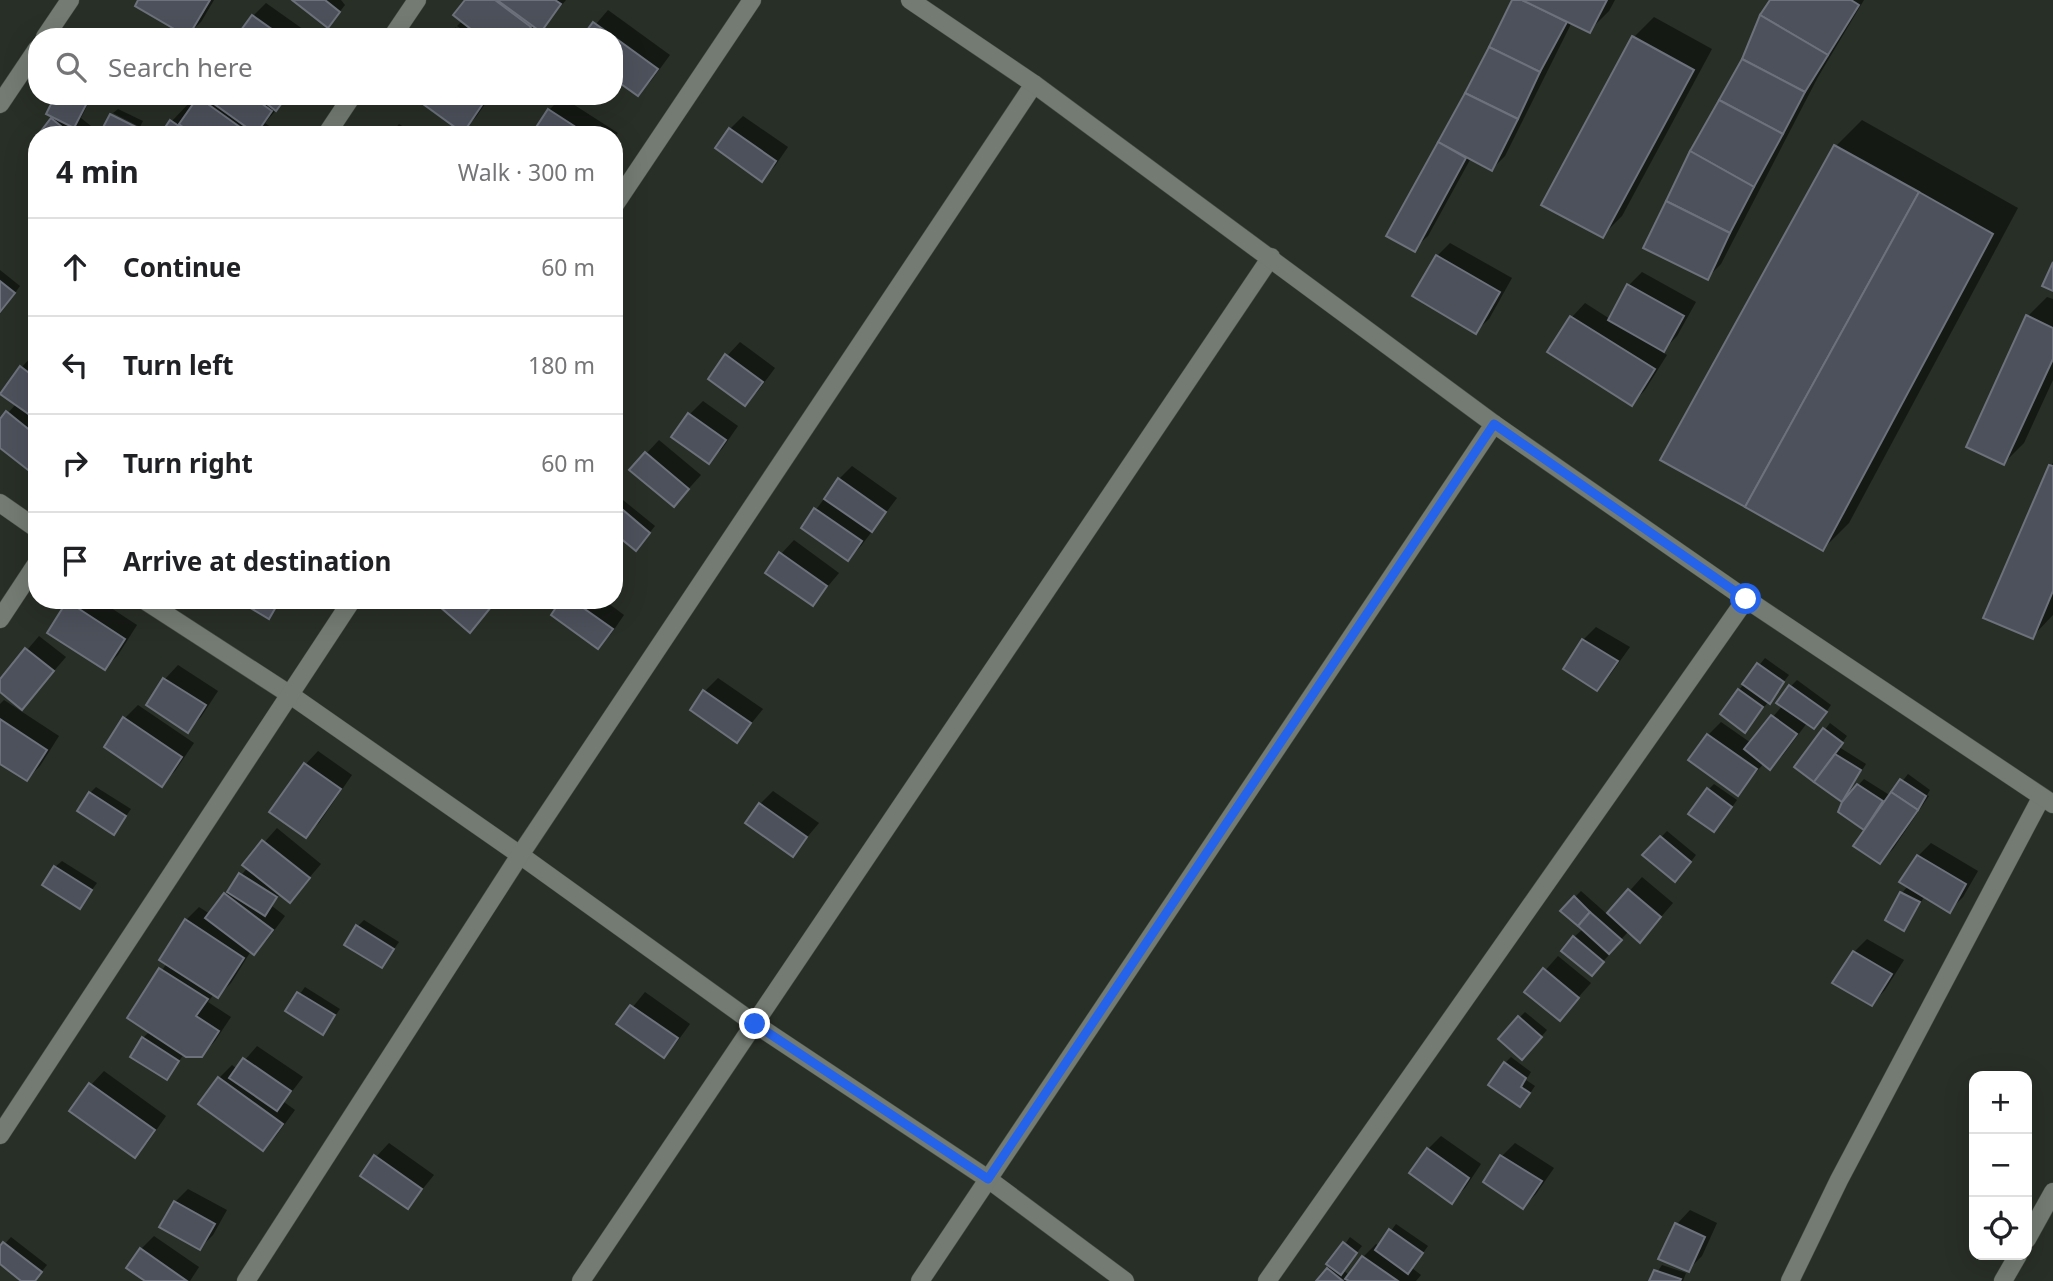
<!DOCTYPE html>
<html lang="en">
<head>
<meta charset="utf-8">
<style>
  :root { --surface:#fff; --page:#f6f6f6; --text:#202124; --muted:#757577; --line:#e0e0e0 }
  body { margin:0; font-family:"Noto Sans",sans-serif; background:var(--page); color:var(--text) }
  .controls { position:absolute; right:21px; bottom:21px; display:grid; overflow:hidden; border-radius:14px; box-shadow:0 7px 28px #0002 }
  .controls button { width:63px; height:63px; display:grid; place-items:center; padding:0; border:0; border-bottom:2px solid var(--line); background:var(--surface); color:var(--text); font:35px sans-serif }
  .stop { position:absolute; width:21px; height:21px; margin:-16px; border:5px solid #2563eb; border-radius:50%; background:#fff }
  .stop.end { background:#2563eb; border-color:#fff; box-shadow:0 2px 7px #0008 }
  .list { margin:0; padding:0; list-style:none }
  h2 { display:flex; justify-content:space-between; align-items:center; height:91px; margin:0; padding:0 28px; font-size:30px }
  h2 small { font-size:23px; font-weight:400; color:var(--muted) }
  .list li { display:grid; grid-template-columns:46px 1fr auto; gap:21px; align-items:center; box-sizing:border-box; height:98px; padding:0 28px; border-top:2px solid var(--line) }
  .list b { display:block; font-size:26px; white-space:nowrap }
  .list em { font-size:23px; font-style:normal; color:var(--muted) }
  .icon { flex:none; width:38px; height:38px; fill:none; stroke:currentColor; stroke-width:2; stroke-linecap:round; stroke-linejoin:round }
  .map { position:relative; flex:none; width:2053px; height:1281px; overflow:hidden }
  .search { position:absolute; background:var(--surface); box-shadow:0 7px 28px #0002; left:28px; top:28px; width:595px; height:77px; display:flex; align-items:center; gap:18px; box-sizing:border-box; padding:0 24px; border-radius:28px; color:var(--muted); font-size:26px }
  .panel { position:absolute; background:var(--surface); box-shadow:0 7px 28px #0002; left:28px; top:126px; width:595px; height:483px; border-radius:28px }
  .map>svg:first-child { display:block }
  .shadow { fill:#0007 }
  .building { fill:#4d515b; stroke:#6c717c; stroke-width:2 }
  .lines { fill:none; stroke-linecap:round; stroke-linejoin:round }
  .street-casing { stroke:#474d46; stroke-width:19 }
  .secondary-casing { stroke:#474d46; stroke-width:19 }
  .street { stroke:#737b72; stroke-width:18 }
  .secondary { stroke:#737b72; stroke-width:18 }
  .route { stroke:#2563eb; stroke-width:9 }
</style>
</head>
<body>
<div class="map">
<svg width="2053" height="1281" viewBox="0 0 2053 1281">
  <rect width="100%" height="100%" fill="#282f26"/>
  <!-- shadow -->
  <g class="shadow">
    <path d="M140,0H214L201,22L187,35Z"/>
    <path d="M295,0H341L345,5L334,19Z"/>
    <path d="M467,0H566L541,30L534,25L525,37H473L457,26L463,20Z"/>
    <path d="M1514,0H1615L1609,11L1589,31L1572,22L1505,156L1492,169L1471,158L1428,236L1414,249L1388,235Z"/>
    <path d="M1772,0H1864L1818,77L1721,264L1708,277L1743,60Z"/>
    <path d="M266,3L314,37H238L253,16Z"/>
    <path d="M608,10L670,55L651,81L638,94L614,77V37H585Z"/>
    <path d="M1654,17L1712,49L1622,216L1602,236L1634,37Z"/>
    <path d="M456,27V29L467,37H449Z"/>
    <path d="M57,96H92L81,118L101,134L111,116L139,130L136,135H40L55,116Z"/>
    <path d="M201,96H288L265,123L275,130L272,135H162L172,121L191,101L195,104Z"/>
    <path d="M415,96H491L476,117L462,131Z"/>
    <path d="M562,97L618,133L614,138V135H526L535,126L538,127L549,110Z"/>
    <path d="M118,109L143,121L140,127L113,113Z"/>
    <path d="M743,116L788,147L775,166L762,179L730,129Z"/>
    <path d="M1862,120L2018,208L1849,523L1823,549L1663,459L1836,146Z"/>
    <path d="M399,124L417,135H390Z"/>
    <path d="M37,161V175L30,169Z"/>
    <path d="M1450,243L1512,278L1489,319L1475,332L1437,256Z"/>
    <path d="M0,270L20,286L0,314Z"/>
    <path d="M1642,272L1696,302L1677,336L1662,352L1667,355L1645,390L1632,404L1549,352L1572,317L1585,303L1610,319L1629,285Z"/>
    <path d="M2047,297L2053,299V380L2024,443L2004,463L2028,316Z"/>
    <path d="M740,342L775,368L758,391L745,404L727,356Z"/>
    <path d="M34,354L37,356V475L0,446V422L16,404L21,368Z"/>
    <path d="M703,401L738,426L722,449L708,462L673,437L690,414Z"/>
    <path d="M659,440L701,475L674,505L632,469Z"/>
    <path d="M2053,463V615L2032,637L2050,466Z"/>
    <path d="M852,466L897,498L861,546L848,559L803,527L839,479Z"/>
    <path d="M623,500L655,526L642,542L614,530V509Z"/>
    <path d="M794,540L839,573L813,604L781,554Z"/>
    <path d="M71,600H99L137,625L118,655L105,668L69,603Z"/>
    <path d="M240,600H283L269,616Z"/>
    <path d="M434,600H497L470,631Z"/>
    <path d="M563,600H604L624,615L611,634L598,647Z"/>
    <path d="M1596,627L1630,647L1610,675L1596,689L1583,640Z"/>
    <path d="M39,636L66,657L22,708L0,690V682Z"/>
    <path d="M1765,658L1789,675L1751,724L1739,690Z"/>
    <path d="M178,665L218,691L201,717L188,730L148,705L165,679Z"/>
    <path d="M718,678L763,709L737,741L692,710L705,691Z"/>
    <path d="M1797,680L1831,705L1820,721L1807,723L1783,755L1770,768L1764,763L1738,794L1691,760L1708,735L1721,722L1751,743L1783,705L1791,686Z"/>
    <path d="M4,700L59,736L40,766L27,779L0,762V704Z"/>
    <path d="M138,705L194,743L175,771L162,784L106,746L125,718Z"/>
    <path d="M1830,723L1847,736L1839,747L1866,764L1847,794L1849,795L1864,779L1891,796L1908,774L1930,790L1927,795L1929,796L1893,849L1880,862L1871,821L1864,828L1844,801L1797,766Z"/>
    <path d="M318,751L352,775L319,823L305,836V765Z"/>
    <path d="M1714,784L1737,800L1720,824L1708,790Z"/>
    <path d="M96,787L131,809L114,833L90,793Z"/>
    <path d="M773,791L819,823L793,854L760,804Z"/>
    <path d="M277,828L321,864L290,900L280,893L272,906L285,916L267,940L254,953L251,951L231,983L218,996L214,994L208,1002L231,1017L215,1041L202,1055L184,1054L167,1078L143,1038L150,1031L129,1018L167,963L186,920L199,907L210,914L248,867L245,864Z"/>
    <path d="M1667,831L1696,855L1681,874L1645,854Z"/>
    <path d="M1931,843L1978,871L1963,897L1950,910L1925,895L1910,922L1904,929L1887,920L1902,893L1908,886L1918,856Z"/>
    <path d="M62,861L97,883L79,907L55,867Z"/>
    <path d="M1642,877L1673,903L1640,941L1629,931L1607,954L1609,955L1598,967L1574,937L1583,929L1575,897L1581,891L1608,915Z"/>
    <path d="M364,920L399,942L382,966L358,926Z"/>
    <path d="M1867,939L1904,960L1885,990L1872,1004L1854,952Z"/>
    <path d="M1558,956L1591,983L1560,1018L1527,991Z"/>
    <path d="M305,987L340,1009L323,1033L288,1010Z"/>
    <path d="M645,992L690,1024L677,1042L664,1056L619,1024Z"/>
    <path d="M1525,1012L1547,1030L1528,1052L1519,1018Z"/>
    <path d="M257,1046L303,1077L284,1102L295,1110L276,1136L263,1149L219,1078L232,1065L237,1069Z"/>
    <path d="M1511,1057L1531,1072L1526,1080L1535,1086L1526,1099L1505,1063Z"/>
    <path d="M104,1071L166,1116L148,1142L135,1156L91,1085Z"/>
    <path d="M1441,1136L1481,1164L1465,1188L1451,1202L1428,1149Z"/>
    <path d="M389,1143L434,1175L408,1207L376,1157Z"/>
    <path d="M1515,1143L1554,1168L1536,1194L1523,1207L1502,1156Z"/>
    <path d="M188,1189L227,1210L213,1235L200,1248L175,1202Z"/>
    <path d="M1690,1210L1717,1223L1702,1256L1688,1270L1661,1258L1677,1224Z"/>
    <path d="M1396,1224L1428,1246L1412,1268L1421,1275L1416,1281H1319L1350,1237L1362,1246L1343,1270L1350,1276L1363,1257L1376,1244L1380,1246Z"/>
    <path d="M154,1236L199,1267L190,1281H148L141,1249Z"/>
    <path d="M11,1237L47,1265L34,1281H24L0,1262V1249Z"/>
    <path d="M1662,1265L1686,1273L1683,1281H1651Z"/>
  </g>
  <!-- building -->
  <g class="building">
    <path d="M138,0H210L188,37L135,6Z"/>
    <path d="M292,0H325L340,12L328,28Z"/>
    <path d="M465,0H495L531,27L524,37H481L453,15Z"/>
    <path d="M497,0H555L561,4L541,32Z"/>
    <path d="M1512,0H1522L1567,22L1540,72L1489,47Z"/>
    <path d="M1522,0H1607L1590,33Z"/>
    <path d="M1770,0H1851L1859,5L1828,55L1760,15Z"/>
    <path d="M252,15L283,37H236Z"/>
    <path d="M1760,15L1828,55L1805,92L1742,59Z"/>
    <path d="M593,22L614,37H582Z"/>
    <path d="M1632,36L1694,70L1603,238L1541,205Z"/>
    <path d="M614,37L658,69L638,96L614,79Z"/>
    <path d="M1489,47L1540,72L1518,119L1465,93Z"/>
    <path d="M1742,59L1805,92L1783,134L1719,100Z"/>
    <path d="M1465,93L1518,119L1492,171L1438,142Z"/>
    <path d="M55,96H85L89,99L74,128L46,114Z"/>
    <path d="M214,96H251L272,111L256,134L210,101Z"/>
    <path d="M257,96H287L276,111Z"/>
    <path d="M412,96H471L482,105L463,133Z"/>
    <path d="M198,97L251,135H193L179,124Z"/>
    <path d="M1719,100L1783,134L1754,187L1690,151Z"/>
    <path d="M548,109L588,135H531Z"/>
    <path d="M110,114L138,128L135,135H99Z"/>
    <path d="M51,118L72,135H38Z"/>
    <path d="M170,120L192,135H160Z"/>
    <path d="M729,128L776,161L762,182L715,148Z"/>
    <path d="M1438,142L1466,158L1415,252L1386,236Z"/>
    <path d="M1834,145L1919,192L1745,507L1660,460Z"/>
    <path d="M1690,151L1754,187L1730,233L1666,201Z"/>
    <path d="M1919,192L1993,234L1823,551L1745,507Z"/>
    <path d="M1666,201L1730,233L1708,280L1643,248Z"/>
    <path d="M1436,255L1500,292L1476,334L1412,296Z"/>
    <path d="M2053,262V291L2042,286Z"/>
    <path d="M0,281L15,293L0,312Z"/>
    <path d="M1627,284L1684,316L1664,352L1608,320Z"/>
    <path d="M2026,315L2053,328V359L2004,465L1966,447Z"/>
    <path d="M1570,316L1655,369L1632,406L1547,352Z"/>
    <path d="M725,354L763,382L745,406L708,379Z"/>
    <path d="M20,366L37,379V420L0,394Z"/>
    <path d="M6,411L37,436V477L0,448V419Z"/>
    <path d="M688,413L726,440L709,464L671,437Z"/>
    <path d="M645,452L689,489L674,507L629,470Z"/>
    <path d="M2049,465L2053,466V591L2033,639L1983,618Z"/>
    <path d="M838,478L886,512L872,532L824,499Z"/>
    <path d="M616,504L650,533L636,551L614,533Z"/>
    <path d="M814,508L862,541L848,561L801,528Z"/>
    <path d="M779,552L827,586L813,606L765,573Z"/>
    <path d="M237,600H280L269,619Z"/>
    <path d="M432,600H483L491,607L470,633Z"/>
    <path d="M561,600H572L613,629L598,649L551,615Z"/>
    <path d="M67,601L125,639L105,670L47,633Z"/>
    <path d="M1582,639L1618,661L1597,691L1563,669Z"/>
    <path d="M25,648L54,671L22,710L0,692V679Z"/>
    <path d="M1757,663L1784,682L1770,704L1742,684Z"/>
    <path d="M163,678L206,705L188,733L146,705Z"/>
    <path d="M1789,685L1827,712L1814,729L1776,703Z"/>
    <path d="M1738,689L1763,707L1745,733L1720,714Z"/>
    <path d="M703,690L751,723L737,743L690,710Z"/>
    <path d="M1771,715L1797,734L1770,770L1744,749Z"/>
    <path d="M123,717L182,757L162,787L104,747Z"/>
    <path d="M0,719L47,750L27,781L0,764Z"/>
    <path d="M1823,728L1843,743L1814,782L1794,767Z"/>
    <path d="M1707,734L1757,769L1738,796L1688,760Z"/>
    <path d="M1835,754L1861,770L1842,802L1814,782Z"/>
    <path d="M304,763L341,789L306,838L269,812Z"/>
    <path d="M1900,779L1926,796L1918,810L1891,792Z"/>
    <path d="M1857,784L1883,801L1864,830L1838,812L1842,802Z"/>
    <path d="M1707,788L1732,807L1714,832L1688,814Z"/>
    <path d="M89,792L126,816L114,835L77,811Z"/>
    <path d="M1891,792L1918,810L1880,864L1853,846Z"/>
    <path d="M759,803L807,837L793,857L745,823Z"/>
    <path d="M1660,836L1691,862L1675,882L1642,855Z"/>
    <path d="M262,840L310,878L290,903L242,865Z"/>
    <path d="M1917,855L1966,884L1950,913L1899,882Z"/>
    <path d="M54,866L92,890L80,909L42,885Z"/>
    <path d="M239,873L277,897L265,916L227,892Z"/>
    <path d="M1628,889L1661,917L1640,943L1607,913Z"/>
    <path d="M1900,892L1920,902L1904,931L1885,920Z"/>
    <path d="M224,893L273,930L254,955L205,918Z"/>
    <path d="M1574,896L1590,912L1578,926L1560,911Z"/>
    <path d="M1590,912L1622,940L1609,954L1578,926Z"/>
    <path d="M185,919L244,958L218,998L159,960Z"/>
    <path d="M356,925L394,949L382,968L344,945Z"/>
    <path d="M1573,936L1604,962L1592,976L1561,951Z"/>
    <path d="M1853,951L1892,974L1872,1006L1832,983Z"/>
    <path d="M159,968L208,999L196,1016L219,1031L202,1057H186L127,1018Z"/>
    <path d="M1543,968L1579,998L1560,1021L1524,992Z"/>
    <path d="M297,992L335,1015L323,1035L285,1011Z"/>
    <path d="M630,1005L678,1038L664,1058L616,1024Z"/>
    <path d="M1518,1016L1542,1037L1522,1060L1498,1039Z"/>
    <path d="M142,1037L179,1061L167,1080L130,1057Z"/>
    <path d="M243,1058L291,1091L277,1111L229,1078Z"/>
    <path d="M1504,1062L1526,1078L1521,1087L1530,1093L1520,1107L1488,1085Z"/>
    <path d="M218,1077L283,1124L263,1151L198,1104Z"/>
    <path d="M89,1083L155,1130L135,1158L69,1111Z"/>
    <path d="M1427,1148L1469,1178L1452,1204L1409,1173Z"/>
    <path d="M374,1155L422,1189L408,1209L360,1176Z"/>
    <path d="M1500,1155L1542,1181L1523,1209L1483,1182Z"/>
    <path d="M174,1201L215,1224L200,1250L159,1227Z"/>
    <path d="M1675,1223L1705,1237L1689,1272L1658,1259Z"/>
    <path d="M1389,1229L1423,1253L1408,1274L1375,1250Z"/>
    <path d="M3,1242L42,1272L35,1281H21L0,1264V1246Z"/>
    <path d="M1343,1242L1357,1253L1341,1275L1326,1264Z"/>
    <path d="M140,1248L187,1281H145L126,1268Z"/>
    <path d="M1362,1256L1398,1281H1349L1345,1279Z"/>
    <path d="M1327,1268L1343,1281H1316Z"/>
    <path d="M1654,1270L1681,1279L1680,1281H1649Z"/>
  </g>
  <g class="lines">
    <defs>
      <g id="street">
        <path d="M45,37L70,0"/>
        <path d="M392,37L417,0"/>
        <path d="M0,104L37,49"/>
        <path d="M326,135L352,96"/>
        <path d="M614,206L752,0"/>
        <path d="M0,503L37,529"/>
        <path d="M144,600L289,694L520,855L755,1024L988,1179L1125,1281"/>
        <path d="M0,619L37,563"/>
        <path d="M0,1135L352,600"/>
        <path d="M2027,1239L2053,1192"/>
        <path d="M246,1281L520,855L1034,84"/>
        <path d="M581,1281L1271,257"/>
        <path d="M920,1281L1494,424"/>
        <path d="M1267,1281L1746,599"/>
        <path d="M1790,1281L1839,1180L2041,798"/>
        <path d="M2003,1281L2018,1255"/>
      </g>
      <path id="secondary" d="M910,0L1034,84L1494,424L1746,599L2053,804"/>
    </defs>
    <!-- street casing -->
    <use href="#street" class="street-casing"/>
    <!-- secondary casing -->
    <use href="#secondary" class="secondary-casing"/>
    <!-- street -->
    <use href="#street" class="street"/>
    <!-- secondary -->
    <use href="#secondary" class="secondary"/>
  </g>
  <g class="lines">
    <!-- route -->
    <path class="route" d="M755,1024L988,1179L1494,424L1746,599"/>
  </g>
</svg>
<div class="controls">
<button>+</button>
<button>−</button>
<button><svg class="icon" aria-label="locate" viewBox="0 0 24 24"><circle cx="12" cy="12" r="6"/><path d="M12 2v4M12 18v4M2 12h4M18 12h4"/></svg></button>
</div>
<div class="stop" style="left:1746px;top:599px"></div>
<div class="stop end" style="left:755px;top:1024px"></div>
<div class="search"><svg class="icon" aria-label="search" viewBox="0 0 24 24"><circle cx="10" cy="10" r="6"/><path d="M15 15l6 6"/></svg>Search here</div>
<section class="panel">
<h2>4 min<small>Walk · 300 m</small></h2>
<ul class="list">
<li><svg class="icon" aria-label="ahead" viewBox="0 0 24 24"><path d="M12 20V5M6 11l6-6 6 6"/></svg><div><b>Continue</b></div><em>60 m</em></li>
<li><svg class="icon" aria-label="left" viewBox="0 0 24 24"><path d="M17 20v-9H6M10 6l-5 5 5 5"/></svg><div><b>Turn left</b></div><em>180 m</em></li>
<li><svg class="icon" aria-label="right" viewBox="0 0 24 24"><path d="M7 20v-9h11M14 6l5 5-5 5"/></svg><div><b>Turn right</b></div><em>60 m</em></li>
<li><svg class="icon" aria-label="arrive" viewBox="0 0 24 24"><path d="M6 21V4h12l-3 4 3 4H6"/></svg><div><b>Arrive at destination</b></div></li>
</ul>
</section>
</div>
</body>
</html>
